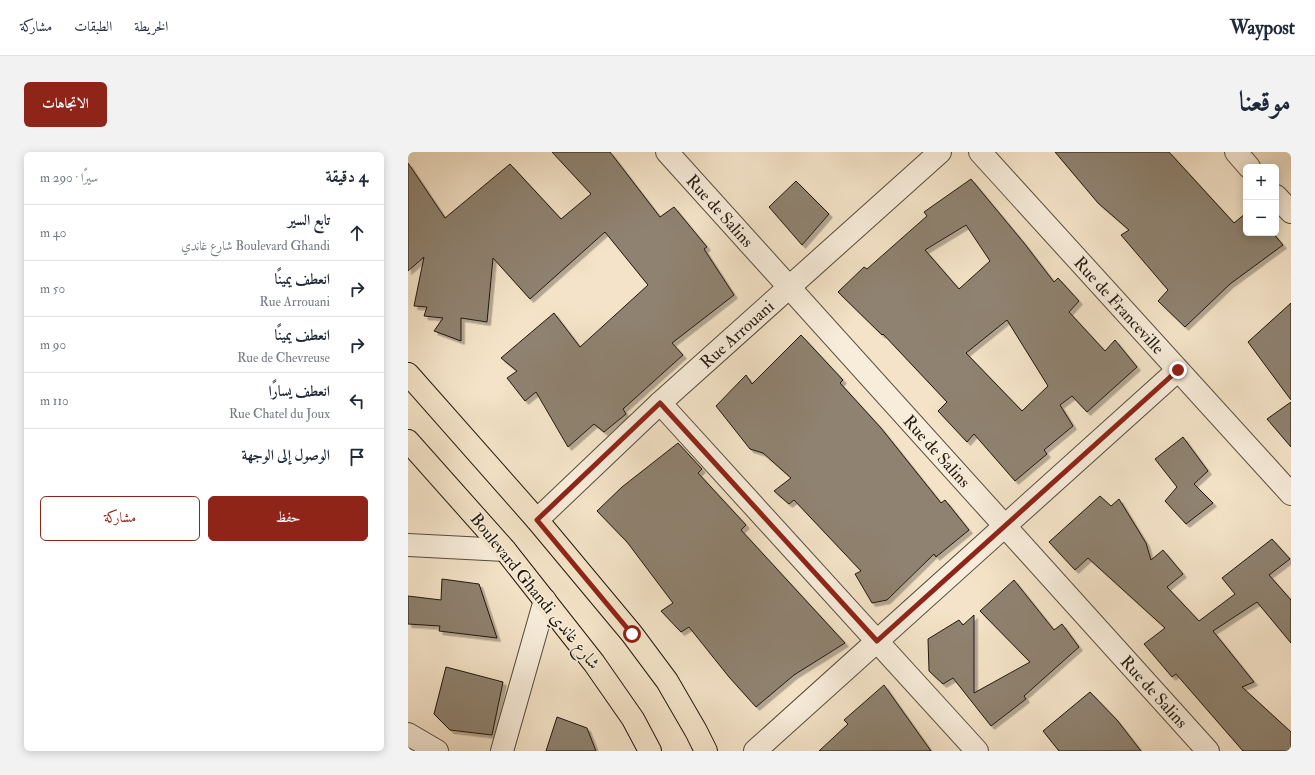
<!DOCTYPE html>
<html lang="ar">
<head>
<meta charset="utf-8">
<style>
  :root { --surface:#fff; --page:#f2f2f3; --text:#1f2937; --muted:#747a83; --line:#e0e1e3; --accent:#8f2418 }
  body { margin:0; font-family:"IM FELL Double Pica",Amiri,serif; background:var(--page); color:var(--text); direction:rtl }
  .controls { position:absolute; right:12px; top:12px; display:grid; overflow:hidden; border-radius:6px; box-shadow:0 2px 10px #0003 }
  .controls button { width:36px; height:36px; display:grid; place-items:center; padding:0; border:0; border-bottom:1px solid var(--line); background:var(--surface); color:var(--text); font:20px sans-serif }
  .stop { position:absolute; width:12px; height:12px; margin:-9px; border:3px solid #8f2418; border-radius:50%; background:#fff }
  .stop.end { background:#8f2418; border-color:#fff; box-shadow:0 1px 4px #0008 }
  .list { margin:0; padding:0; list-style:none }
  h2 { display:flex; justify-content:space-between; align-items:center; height:52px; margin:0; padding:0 16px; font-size:17px }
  h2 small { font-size:13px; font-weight:400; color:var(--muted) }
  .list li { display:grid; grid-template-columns:26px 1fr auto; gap:12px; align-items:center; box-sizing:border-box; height:56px; padding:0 16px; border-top:1px solid var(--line) }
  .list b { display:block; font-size:15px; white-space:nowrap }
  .list p { margin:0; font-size:13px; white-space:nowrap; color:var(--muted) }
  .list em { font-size:13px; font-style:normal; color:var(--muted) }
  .actions { display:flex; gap:8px; padding:12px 16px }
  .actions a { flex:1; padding:9px 0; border:1px solid var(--accent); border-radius:6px; text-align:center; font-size:14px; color:var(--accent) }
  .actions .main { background:var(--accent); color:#fff }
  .icon { flex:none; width:22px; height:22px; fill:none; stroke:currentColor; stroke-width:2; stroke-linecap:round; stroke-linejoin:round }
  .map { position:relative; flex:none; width:883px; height:599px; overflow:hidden; direction:ltr; border-radius:6px }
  header { display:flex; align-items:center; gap:24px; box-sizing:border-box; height:56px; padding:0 20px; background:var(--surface); border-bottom:1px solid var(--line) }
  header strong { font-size:19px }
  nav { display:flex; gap:22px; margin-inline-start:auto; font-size:14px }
  .intro { display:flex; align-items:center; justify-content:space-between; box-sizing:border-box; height:96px; padding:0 24px }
  h1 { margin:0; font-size:28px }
  .button { padding:10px 18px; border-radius:6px; background:var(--accent); color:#fff; font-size:14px; font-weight:700 }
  main { display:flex; gap:24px; padding:0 24px }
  aside { flex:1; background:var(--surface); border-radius:6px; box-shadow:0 2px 10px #0003 }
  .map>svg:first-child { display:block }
  .building { fill:#8f826f; stroke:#21190f; fill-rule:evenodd; filter:url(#shadow) }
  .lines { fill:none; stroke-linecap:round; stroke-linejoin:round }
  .minor-casing { stroke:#564c3d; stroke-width:24 }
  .primary-casing { stroke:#21190f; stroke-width:24 }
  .minor { stroke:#f8eddb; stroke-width:22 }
  .primary { stroke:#f4e3c8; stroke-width:22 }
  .route { stroke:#8f2418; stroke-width:5 }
  .labels { text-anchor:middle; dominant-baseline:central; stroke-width:3; stroke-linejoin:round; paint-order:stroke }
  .street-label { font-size:17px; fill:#21190f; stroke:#f8eddb }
</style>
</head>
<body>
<header>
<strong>Waypost</strong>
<nav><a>الخريطة</a><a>الطبقات</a><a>مشاركة</a></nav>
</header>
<div class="intro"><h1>موقعنا</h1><a class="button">الاتجاهات</a></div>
<main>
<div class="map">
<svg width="883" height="599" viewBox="0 0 883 599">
  <defs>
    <filter id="shadow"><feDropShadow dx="3.5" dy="3.5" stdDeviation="0" flood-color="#0004"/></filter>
  </defs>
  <rect width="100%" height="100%" fill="#f4e3c8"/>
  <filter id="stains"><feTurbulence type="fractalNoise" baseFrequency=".005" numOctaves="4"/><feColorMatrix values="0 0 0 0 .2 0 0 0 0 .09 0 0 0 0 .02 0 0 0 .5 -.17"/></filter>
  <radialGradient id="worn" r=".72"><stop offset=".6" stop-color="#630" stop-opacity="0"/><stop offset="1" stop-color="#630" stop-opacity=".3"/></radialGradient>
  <!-- building -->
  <g class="building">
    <path d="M144,0H202L252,65L266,55L299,95L296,97L326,143L264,191L275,203L215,257L218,262L196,280L186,272L160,295L128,240L117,249L99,226L109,219L93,206L146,161L172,195L240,133L197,80L122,147L85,106L79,170L53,166V189L26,179L35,166L16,164L19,155L6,154L16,105L0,119V11L37,66L102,12L153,67L183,42Z"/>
    <path d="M647,0H761L826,71L838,61V81H865L875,93L822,132L777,175L750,149L760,138L713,83L721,78L690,51Z"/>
    <path d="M563,27L616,91L646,130L650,126L671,149L661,160L697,199L707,188L729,215L679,260L664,244L652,253L665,274L636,298L639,302L607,329L566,282L559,290L530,259L539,250L475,182L474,183L430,140L456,115L459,117L519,64L516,60ZM558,73L582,109L551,137L517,98ZM599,168L640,234L614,259L558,201Z"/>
    <path d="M388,29L421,62L394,93L361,55Z"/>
    <path d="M883,151V248L840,190Z"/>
    <path d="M393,183L435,228L432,231L473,276L533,351L537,348L561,378L528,405L526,402L479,448L464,451L447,422L453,419L386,348L381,352L366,339L383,326L355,301L342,297L308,254L338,223L344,232Z"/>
    <path d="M883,250V295L859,267Z"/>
    <path d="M775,285L800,319L786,332L805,351L778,372L757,349L769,335L747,307Z"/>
    <path d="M270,291L294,317L290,321L338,373L333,378L437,491L386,523L348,555L321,525L281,475L273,480L253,459L265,451L219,390L189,359L214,335Z"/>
    <path d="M692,344L703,354L711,347L738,391L743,408L755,398L775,422L759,435L791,469L827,442L814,426L864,387L882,407L861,423L883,448V491L849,450L805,479L846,530L834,535L883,580V599H835L768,522L764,525L736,492L757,476L680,406L667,418L641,390Z"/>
    <path d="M34,427L71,432L89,486L31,479L32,474L0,472V444L33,448Z"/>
    <path d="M606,428L646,478L654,472L671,495L616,544L618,547L583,574L545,526L535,532L521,519L520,487L551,468L555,473L566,463V541L622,510L572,459Z"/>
    <path d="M38,515L95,530L84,583L42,578L26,562Z"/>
    <path d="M476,533L523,599H411L440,572L436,568Z"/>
    <path d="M682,540L709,568L733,599H651L635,579Z"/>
    <path d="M149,565L179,576L188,599H138Z"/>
  </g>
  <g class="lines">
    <defs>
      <g id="minor">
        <path id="s1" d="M259,0L800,599"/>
        <path id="s2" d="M572,0L883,342"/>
        <path d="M828,0L841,15"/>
        <path d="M868,44L883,60"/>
        <path d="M252,251L569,599"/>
        <path id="s3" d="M129,368L252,251L532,0"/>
        <path d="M0,393L97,398"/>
        <path d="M0,582L29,599"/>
        <path d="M94,599L137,448"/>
        <path d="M347,599L770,218"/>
      </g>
      <g id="primary">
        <path d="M0,222L129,368L224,482L259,529L288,579L298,599"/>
        <path d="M0,289L97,398L186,511L225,567L242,599"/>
      </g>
    </defs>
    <!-- minor casing -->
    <use href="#minor" class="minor-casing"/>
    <!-- primary casing -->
    <use href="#primary" class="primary-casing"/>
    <!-- minor -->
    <use href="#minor" class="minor"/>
    <!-- primary -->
    <use href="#primary" class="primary"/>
  </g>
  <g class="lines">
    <!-- route -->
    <path class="route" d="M224,482L129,368L252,251L469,489L770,218"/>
  </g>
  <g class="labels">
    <!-- street labels -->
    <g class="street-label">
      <text stroke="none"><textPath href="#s1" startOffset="79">Rue de Salins</textPath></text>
      <text stroke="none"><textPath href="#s2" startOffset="207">Rue de Franceville</textPath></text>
      <text stroke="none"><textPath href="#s3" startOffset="273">Rue Arrouani</textPath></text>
      <text stroke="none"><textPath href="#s1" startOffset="403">Rue de Salins</textPath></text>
      <text transform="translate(127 439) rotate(51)">Boulevard Ghandi شارع غاندي</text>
      <text stroke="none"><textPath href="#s1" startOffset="727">Rue de Salins</textPath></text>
    </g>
  </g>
  <rect width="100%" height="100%" filter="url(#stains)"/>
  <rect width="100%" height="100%" fill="url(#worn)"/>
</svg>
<div class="controls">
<button>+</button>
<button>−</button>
</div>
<div class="stop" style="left:224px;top:482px"></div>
<div class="stop end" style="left:770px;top:218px"></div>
</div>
<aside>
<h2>4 دقيقة<small>سيرًا · 290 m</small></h2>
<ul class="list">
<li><svg class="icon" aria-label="ahead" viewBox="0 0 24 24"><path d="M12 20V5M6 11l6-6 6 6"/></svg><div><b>تابع السير</b><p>Boulevard Ghandi شارع غاندي</p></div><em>40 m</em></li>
<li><svg class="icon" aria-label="right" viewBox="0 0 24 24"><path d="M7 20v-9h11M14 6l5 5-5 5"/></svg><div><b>انعطف يمينًا</b><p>Rue Arrouani</p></div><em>50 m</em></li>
<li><svg class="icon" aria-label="right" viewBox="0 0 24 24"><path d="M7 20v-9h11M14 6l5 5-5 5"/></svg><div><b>انعطف يمينًا</b><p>Rue de Chevreuse</p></div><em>90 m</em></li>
<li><svg class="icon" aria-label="left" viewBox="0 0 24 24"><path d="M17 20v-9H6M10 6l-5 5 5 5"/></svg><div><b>انعطف يسارًا</b><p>Rue Chatel du Joux</p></div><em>110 m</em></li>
<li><svg class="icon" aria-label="arrive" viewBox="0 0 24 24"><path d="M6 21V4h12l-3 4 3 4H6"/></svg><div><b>الوصول إلى الوجهة</b></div></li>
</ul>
<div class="actions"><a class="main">حفظ</a><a>مشاركة</a></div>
</aside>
</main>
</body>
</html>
